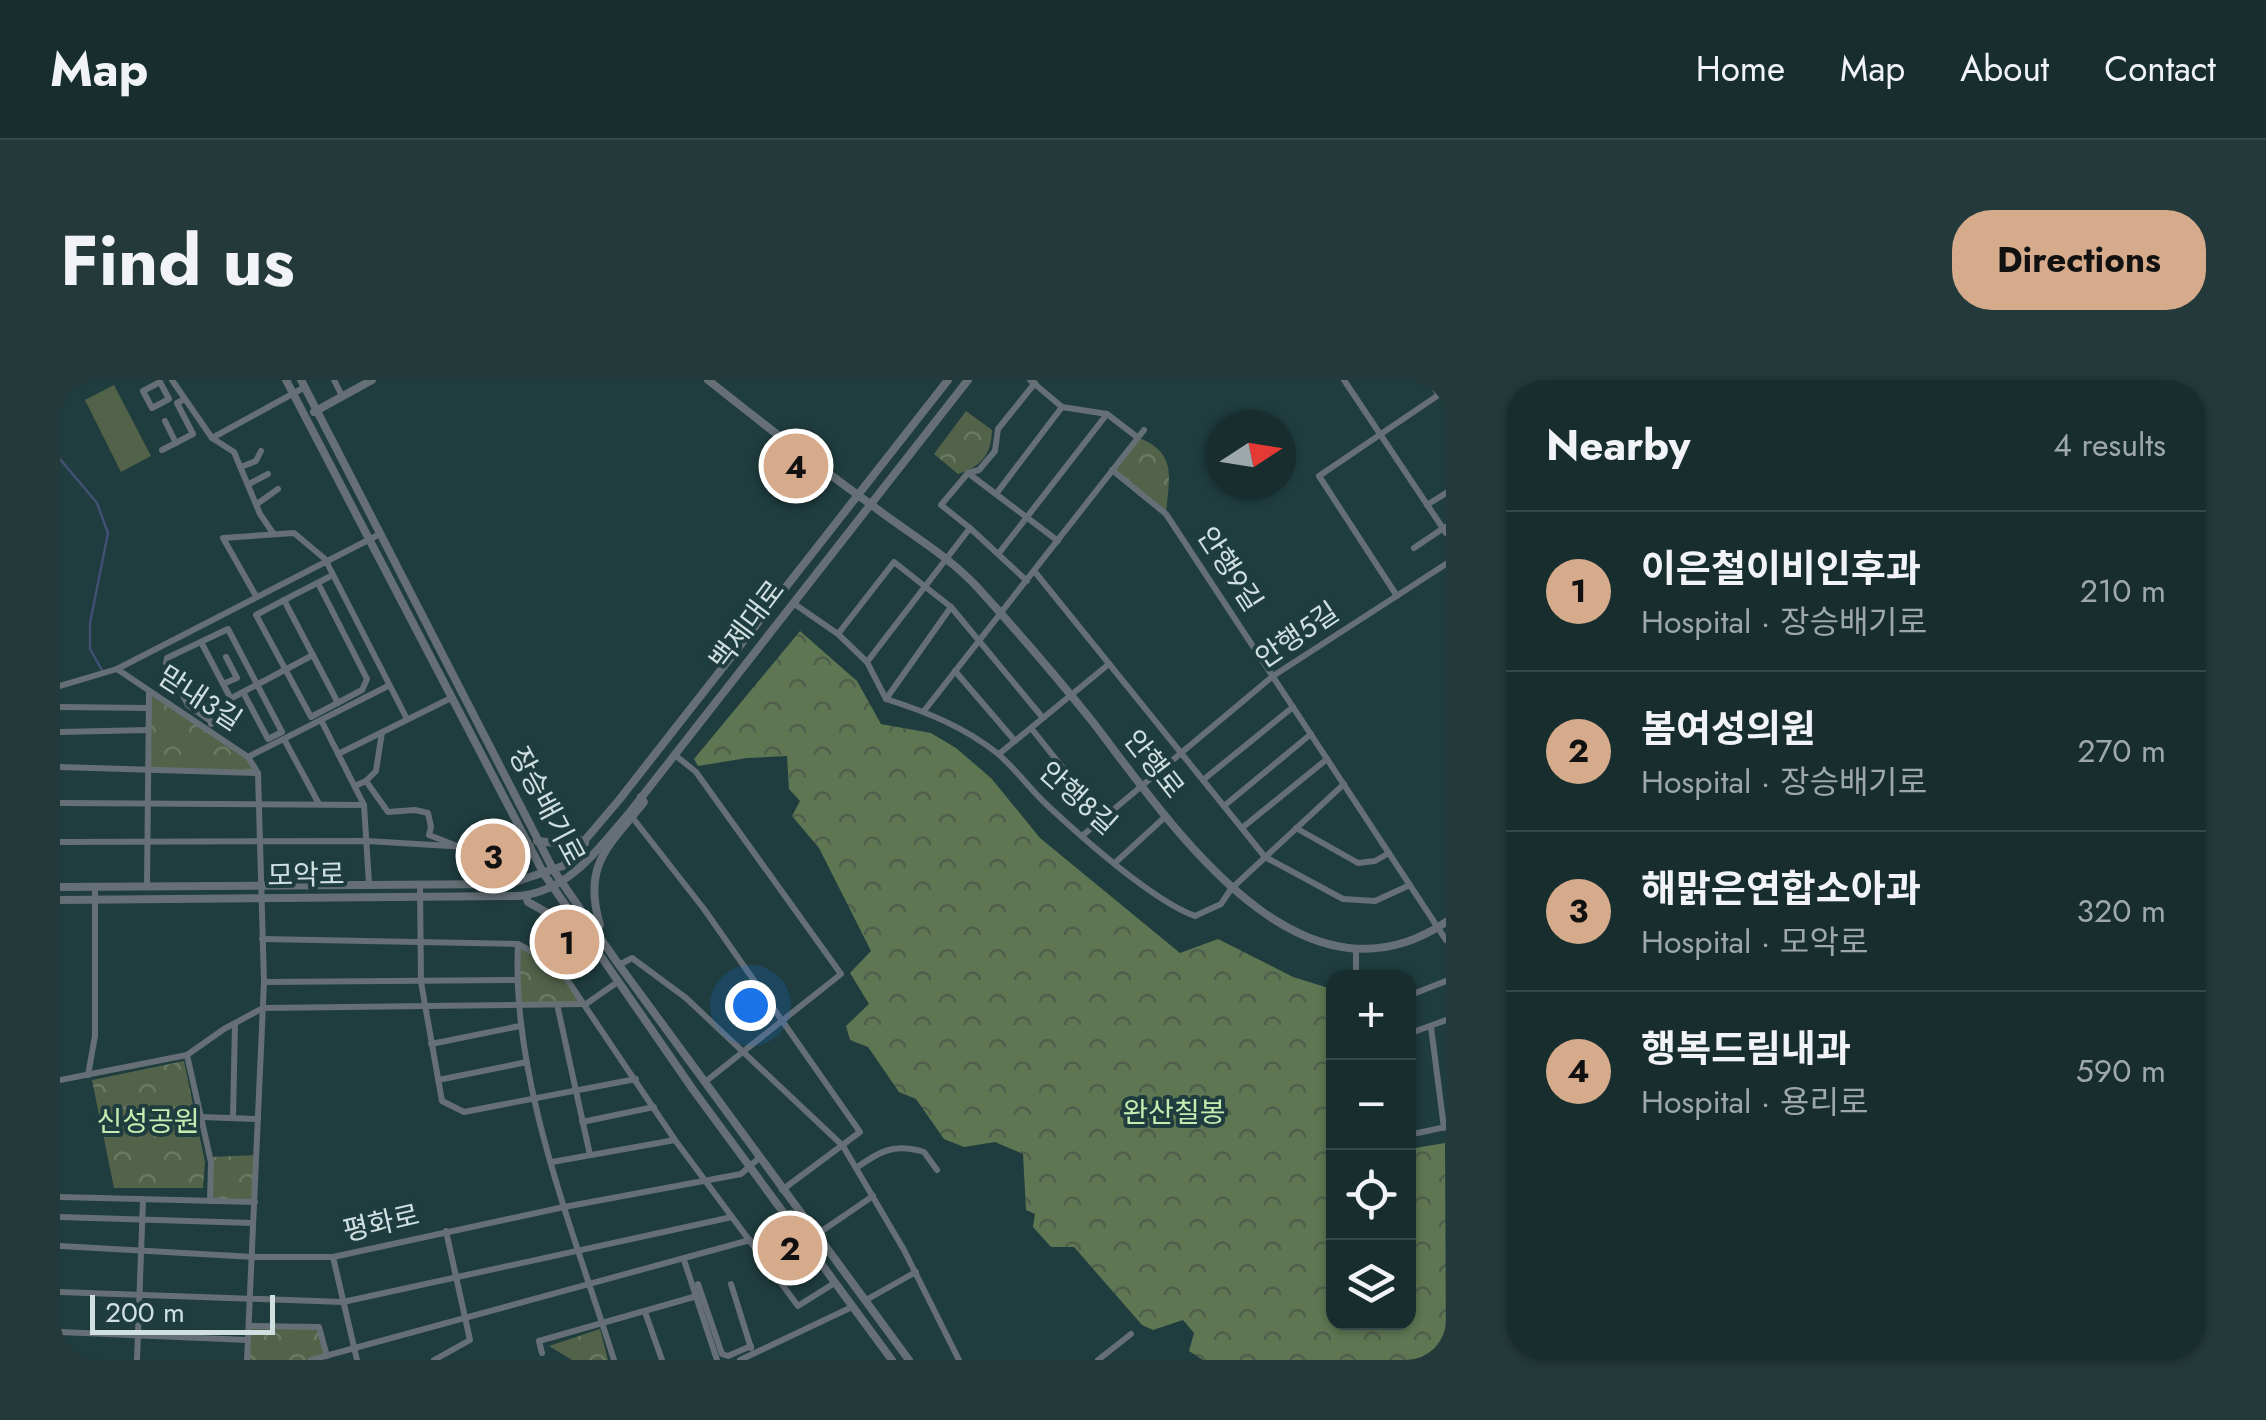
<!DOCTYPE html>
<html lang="en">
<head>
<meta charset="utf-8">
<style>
  :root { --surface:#172d2e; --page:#24393a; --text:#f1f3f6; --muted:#9ea8aa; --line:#36494a; --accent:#d6ab8b }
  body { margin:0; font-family:Jost,"Noto Sans KR",sans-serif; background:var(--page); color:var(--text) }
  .controls { position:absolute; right:30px; bottom:30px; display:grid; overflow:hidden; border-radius:20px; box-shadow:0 2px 8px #0004 }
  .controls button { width:90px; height:90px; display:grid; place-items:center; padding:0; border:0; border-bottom:2px solid var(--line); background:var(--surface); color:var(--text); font:50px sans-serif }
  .compass { position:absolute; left:1146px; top:30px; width:90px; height:90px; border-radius:50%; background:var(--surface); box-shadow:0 2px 8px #0004; rotate:78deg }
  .scale { position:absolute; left:30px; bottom:25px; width:185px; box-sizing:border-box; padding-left:10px; border:5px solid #d0e0e1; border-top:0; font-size:28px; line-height:35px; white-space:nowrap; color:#d0e0e1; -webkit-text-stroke:8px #1f3c3e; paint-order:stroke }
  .you { position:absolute; left:690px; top:625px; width:35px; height:35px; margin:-25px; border:8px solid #fff; border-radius:50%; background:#1a73e8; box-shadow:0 0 0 15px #1a73e833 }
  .badge { display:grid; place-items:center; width:65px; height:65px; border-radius:50%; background:var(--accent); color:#111; font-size:32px; font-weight:700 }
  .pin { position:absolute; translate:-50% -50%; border:5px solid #fff; box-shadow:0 2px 10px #0006 }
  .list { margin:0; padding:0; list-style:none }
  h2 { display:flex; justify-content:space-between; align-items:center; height:130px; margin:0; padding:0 40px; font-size:42px }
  h2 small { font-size:32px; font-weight:400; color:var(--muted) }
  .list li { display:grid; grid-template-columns:65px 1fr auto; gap:30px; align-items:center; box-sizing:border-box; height:160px; padding:0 40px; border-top:2px solid var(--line) }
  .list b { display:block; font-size:38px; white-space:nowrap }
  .list p { margin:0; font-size:32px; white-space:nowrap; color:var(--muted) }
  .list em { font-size:32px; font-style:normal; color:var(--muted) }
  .icon { flex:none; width:55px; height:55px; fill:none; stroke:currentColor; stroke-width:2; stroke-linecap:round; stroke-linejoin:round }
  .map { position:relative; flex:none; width:1386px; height:980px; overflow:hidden; border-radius:40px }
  header { display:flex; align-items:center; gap:60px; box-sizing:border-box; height:140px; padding:0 50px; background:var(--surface); border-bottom:2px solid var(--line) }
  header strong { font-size:48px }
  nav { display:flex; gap:55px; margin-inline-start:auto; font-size:35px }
  .intro { display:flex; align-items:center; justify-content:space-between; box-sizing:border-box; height:240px; padding:0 60px }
  h1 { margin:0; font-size:70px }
  .button { padding:25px 45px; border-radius:40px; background:var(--accent); color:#111; font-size:35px; font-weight:700 }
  main { display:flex; gap:60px; padding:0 60px }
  aside { flex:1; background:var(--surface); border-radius:40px; box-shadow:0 2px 8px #0004 }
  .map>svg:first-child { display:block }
  .forest { fill:url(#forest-crowns) }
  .park { fill:url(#park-crowns) }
  .pitch { fill:#52634a }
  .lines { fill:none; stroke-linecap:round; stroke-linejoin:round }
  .stream { stroke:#415073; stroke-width:2.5 }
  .minor { stroke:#656f75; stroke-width:6 }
  .tertiary { stroke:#656f75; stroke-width:8 }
  .labels { text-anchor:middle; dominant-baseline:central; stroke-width:8; stroke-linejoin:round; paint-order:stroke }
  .street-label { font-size:28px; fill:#d0e0e1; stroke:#1f3c3e }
  .park-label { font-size:28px; fill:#c5edb1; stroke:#1f3c3e }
</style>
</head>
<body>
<header>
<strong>Map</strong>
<nav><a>Home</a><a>Map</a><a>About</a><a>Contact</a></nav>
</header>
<div class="intro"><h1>Find us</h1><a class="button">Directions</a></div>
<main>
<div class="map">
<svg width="1386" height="980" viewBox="0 0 1386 980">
  <defs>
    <pattern id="forest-crowns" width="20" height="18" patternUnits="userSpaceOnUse" patternTransform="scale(2.5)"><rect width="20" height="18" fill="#5e7652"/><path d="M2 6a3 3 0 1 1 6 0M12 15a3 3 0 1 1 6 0" fill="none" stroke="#505f4c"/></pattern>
    <pattern id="park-crowns" width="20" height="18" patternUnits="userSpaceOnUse" patternTransform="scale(2.5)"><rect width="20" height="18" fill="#52634a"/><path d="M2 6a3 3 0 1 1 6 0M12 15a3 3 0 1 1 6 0" fill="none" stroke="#6a7964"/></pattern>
  </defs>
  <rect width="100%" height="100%" fill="#1f3c3e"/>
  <!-- forest -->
  <path class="forest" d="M740,251L797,301L821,344L871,353L896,368L931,398L980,458L1120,573L1158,559L1233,597L1272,609L1274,942H1348L1349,769L1385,763L1386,980H1143L1129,971L1134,953L1123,940L1093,950L1082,945L1014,867H991L973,847L975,834L966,830L963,774L935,762L904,767L884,759L856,719L839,712L808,667L790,660L786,646L809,624L790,593L811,571L759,468L732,436L740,421L729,409L727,376L687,378L638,386L634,379Z"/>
  <!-- park -->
  <g class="park">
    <path d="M906,31L932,50C931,76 921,86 898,94L874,74Z"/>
    <path d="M1077,57C1118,73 1109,96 1106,134L1052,90Z"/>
    <path d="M89,312L188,377L198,393L87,390Z"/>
    <path d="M458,564L498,586L526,624H458Z"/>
    <path d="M124,681L145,782L143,808H54L32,700Z"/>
    <path d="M196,775L195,822L150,821V777Z"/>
    <path d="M189,946L259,947L267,976L251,980H188Z"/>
    <path d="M540,949L548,980H512L489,966Z"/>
  </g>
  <!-- pitch -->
  <path class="pitch" d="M54,5L91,76L61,92L25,20Z"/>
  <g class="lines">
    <!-- stream -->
    <path class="stream" d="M0,79L37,123L48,153L30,243V269L43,292"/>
    <!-- minor -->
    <g class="minor">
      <path d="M112,0L152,58L174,72L200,134L213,153"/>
      <path d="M274,0L282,16"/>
      <path d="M970,0L1002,27L1047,34L1077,57"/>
      <path d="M1284,0L1386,153"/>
      <path d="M1369,0L1379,15"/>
      <path d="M100,2L109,19L92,28L83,11Z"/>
      <path d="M105,41L116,63"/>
      <path d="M152,58L245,7"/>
      <path d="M102,70L133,54L117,23L125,19"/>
      <path d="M181,87L196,81L201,71"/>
      <path d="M1052,90L1106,134L1386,560"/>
      <path d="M908,93L998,161"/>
      <path d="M189,104L208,94"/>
      <path d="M936,114L1002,27"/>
      <path d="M197,124L218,109"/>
      <path d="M1367,125L1386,113"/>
      <path d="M910,148L967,201"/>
      <path d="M1354,168L1385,147"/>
      <path d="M939,173L1047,34"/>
      <path d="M975,192L1205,477L1283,519L1315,521L1350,505"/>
      <path d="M258,203L307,299L302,310L251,337L196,235C222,221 247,208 273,195"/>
      <path d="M196,216L163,158L234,153L265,179L347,339"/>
      <path d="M1337,216L1259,96L1386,10"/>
      <path d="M224,220L278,323"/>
      <path d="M733,223L778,254L807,282L826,319C867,332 904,347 937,373C955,388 969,408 986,424C1020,456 1093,521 1135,536L1161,524L1171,509L1284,404"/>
      <path d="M778,254L834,182L891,227L983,338"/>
      <path d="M141,262L171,319"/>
      <path d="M807,282L910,148L881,125L908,93L919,90L935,71L938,49L975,3"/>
      <path d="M57,289L188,377L198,393L204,602L187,980"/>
      <path d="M895,291L955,361"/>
      <path d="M163,304L177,298L166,277"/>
      <path d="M0,306L57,289L320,154"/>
      <path d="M826,319L891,227"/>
      <path d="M0,327L89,328"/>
      <path d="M864,331L1084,50"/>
      <path d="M261,340L304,425L309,504"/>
      <path d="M152,342L128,325L106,283L107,278L168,249L222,352L208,359L183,312"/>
      <path d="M151,344L165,335L168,320L253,275"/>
      <path d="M971,348L1042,437"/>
      <path d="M0,352L88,350"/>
      <path d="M224,359L259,424"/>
      <path d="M278,374L391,318"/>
      <path d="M939,374L1049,284"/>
      <path d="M615,375L636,392L781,594L645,702"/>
      <path d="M188,377L328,306"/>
      <path d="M0,387L197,393"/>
      <path d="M1143,400L1233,327"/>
      <path d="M306,401L316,391L322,352"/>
      <path d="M295,406L306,401L328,432L355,430L368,433L371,447L369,455L397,466"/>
      <path d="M0,423L304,425"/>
      <path d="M1164,426L1251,354"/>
      <path d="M572,437L644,529L800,752L722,810"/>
      <path d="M1182,448L1267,379"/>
      <path d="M1236,448L1298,483L1315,481L1329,473"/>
      <path d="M1022,456L1213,296L1386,184"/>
      <path d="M0,462L307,461L423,468L431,504"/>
      <path d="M1056,482L1106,436"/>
      <path d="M360,505L361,602L382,721L404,732L576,699"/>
      <path d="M87,506L89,313"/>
      <path d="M202,559L458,564L498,586L615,760L738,926L773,904"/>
      <path d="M458,565C451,700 514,852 554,980"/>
      <path d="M559,585L572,578L626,618L783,766L844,870L899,980"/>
      <path d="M1296,598V571"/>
      <path d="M204,602L456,600"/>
      <path d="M1348,616L1386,601"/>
      <path d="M497,624L530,775"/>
      <path d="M1371,647L1384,748"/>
      <path d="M1348,654L1386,640"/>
      <path d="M371,664L460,646"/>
      <path d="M127,675L151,782L150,821"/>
      <path d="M28,695L35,656V508"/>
      <path d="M0,700L127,675L164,649L203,628L526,624L559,601"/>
      <path d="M378,700L467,682"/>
      <path d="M141,737L198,739"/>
      <path d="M173,738L175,644"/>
      <path d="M522,742L594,727"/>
      <path d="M1348,755L1386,747"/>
      <path d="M492,782L615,760"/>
      <path d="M796,788C820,771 834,763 864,772L877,790"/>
      <path d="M0,817L195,822"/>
      <path d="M0,837L193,843"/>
      <path d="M756,855L813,816"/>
      <path d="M0,866L194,877H273L504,827L681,794L699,778"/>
      <path d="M273,877L297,980"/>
      <path d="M624,880L657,980"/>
      <path d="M638,904L662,974L668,976L691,966"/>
      <path d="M671,904L691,968"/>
      <path d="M0,912L283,922L672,837"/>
      <path d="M806,920L856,892"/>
      <path d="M585,932L602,980"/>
      <path d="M189,946L259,947L267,976"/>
      <path d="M0,952L188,960"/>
      <path d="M482,973L479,961L637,916"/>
      <path d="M77,980L83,820"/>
      <path d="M251,980L690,860"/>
      <path d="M374,980L410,960L386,851"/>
      <path d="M680,980L792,927"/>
      <path d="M1038,980L1071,954"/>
    </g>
    <!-- tertiary -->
    <g class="tertiary">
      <path d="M226,0L484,494L634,711L832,980"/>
      <path d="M241,0L494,491L559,585L849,980"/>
      <path d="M648,0C703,44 759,87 817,129C850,154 890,177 918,208C957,251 996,296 1032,341C1110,442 1238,641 1386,542"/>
      <path d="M254,32L312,0"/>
      <path d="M477,461L506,464L519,459L525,463"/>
      <path d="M451,501L466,483L470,467"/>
      <path d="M0,507L449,504L503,486L559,420L888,0"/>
      <path d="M466,516L468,522L511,546L518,543"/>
      <path d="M0,520L458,516C509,512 539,468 570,432L908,0"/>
      <path d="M534,550L540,545C522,484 549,466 584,422L581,417"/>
    </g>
  </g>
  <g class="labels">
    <!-- street labels -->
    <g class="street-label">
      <text transform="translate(1170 189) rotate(57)">안행9길</text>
      <text transform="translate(687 245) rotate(-53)">백제대로</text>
      <text transform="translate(1237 255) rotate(-34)">안행5길</text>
      <text transform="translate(140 318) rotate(33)">맏내3길</text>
      <text transform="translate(1094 384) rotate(52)">안행로</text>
      <text transform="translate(1018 418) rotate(42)">안행8길</text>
      <text transform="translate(487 426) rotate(62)">장승배기로</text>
      <text transform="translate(246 495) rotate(-1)">모악로</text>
      <text transform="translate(321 843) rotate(-13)">평화로</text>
    </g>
    <!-- park labels -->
    <g class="park-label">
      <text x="1114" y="732">완산칠봉</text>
      <text x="88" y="741">신성공원</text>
    </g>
  </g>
</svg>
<div class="controls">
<button>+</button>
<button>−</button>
<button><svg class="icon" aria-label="locate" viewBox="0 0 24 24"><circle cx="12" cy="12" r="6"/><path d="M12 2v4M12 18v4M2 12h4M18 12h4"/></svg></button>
<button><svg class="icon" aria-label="layers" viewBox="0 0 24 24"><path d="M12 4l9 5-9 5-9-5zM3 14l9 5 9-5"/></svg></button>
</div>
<svg class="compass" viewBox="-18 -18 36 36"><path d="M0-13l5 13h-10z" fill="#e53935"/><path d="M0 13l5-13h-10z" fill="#9ea8aa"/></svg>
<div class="scale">200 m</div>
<div class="you"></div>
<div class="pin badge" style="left:507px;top:562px">1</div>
<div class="pin badge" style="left:730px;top:868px">2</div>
<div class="pin badge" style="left:433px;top:476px">3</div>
<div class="pin badge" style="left:736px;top:86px">4</div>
</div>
<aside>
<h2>Nearby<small>4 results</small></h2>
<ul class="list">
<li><span class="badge">1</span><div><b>이은철이비인후과</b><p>Hospital · 장승배기로</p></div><em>210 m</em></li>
<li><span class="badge">2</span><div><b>봄여성의원</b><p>Hospital · 장승배기로</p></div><em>270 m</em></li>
<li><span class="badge">3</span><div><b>해맑은연합소아과</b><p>Hospital · 모악로</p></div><em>320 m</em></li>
<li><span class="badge">4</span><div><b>행복드림내과</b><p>Hospital · 용리로</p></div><em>590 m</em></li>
</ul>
</aside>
</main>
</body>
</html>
